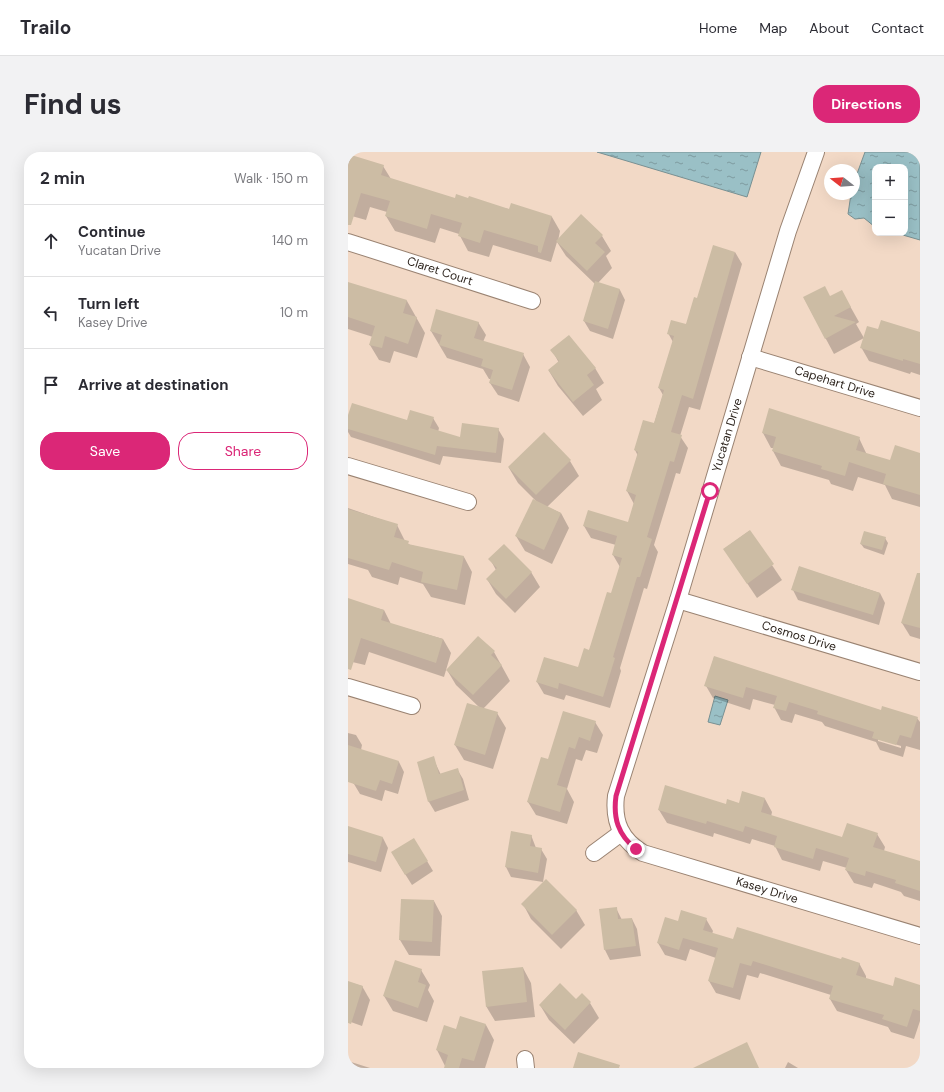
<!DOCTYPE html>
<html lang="en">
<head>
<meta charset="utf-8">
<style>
  :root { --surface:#fff; --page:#f2f2f3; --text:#2b2b33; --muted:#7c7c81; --line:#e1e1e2; --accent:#db2777 }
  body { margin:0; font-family:"DM Sans",sans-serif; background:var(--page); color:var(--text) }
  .controls { position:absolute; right:12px; top:12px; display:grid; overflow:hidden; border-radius:8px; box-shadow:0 4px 16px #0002 }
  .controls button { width:36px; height:36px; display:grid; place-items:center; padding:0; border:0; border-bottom:1px solid var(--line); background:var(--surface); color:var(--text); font:20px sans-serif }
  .compass { position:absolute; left:476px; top:12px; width:36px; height:36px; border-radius:50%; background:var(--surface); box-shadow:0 4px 16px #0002; rotate:287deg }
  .stop { position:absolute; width:12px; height:12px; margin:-9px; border:3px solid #db2777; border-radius:50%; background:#fff }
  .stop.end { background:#db2777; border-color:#fff; box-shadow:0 1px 4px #0008 }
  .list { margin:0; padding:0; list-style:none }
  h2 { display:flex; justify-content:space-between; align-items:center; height:52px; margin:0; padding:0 16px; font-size:17px }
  h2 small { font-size:13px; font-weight:400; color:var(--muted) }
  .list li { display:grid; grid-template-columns:26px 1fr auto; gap:12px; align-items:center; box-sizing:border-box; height:72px; padding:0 16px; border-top:1px solid var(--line) }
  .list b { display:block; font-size:15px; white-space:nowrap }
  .list p { margin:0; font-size:13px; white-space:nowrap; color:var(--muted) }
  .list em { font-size:13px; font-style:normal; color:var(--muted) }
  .actions { display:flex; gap:8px; padding:12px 16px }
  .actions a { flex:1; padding:9px 0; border:1px solid var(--accent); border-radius:16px; text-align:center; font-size:14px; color:var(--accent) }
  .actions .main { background:var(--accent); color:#fff }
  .icon { flex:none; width:22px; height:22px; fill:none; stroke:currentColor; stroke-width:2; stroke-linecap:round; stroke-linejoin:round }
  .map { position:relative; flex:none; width:572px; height:916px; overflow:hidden; border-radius:16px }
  header { display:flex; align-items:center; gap:24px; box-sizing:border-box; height:56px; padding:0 20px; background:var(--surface); border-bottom:1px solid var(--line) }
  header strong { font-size:19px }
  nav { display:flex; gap:22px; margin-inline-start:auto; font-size:14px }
  .intro { display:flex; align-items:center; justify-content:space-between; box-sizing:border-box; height:96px; padding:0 24px }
  h1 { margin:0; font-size:28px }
  .button { padding:10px 18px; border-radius:16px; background:var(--accent); color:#fff; font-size:14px; font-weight:700 }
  main { display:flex; gap:24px; padding:0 24px }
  aside { flex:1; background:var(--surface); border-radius:16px; box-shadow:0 4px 16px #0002 }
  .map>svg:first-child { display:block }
  .water { fill:url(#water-ripples); stroke:#789092 }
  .shadow { fill:#0003; fill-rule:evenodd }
  .building { fill:#ccbca4 }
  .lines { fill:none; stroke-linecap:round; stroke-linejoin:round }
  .street-casing { stroke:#9a8372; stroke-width:18 }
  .street { stroke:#fff; stroke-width:16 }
  .route { stroke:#db2777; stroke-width:5 }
  .labels { text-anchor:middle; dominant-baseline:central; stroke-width:3; stroke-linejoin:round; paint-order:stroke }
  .street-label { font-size:12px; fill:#281f18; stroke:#fff }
</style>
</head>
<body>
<header>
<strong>Trailo</strong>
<nav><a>Home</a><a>Map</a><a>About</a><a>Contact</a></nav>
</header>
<div class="intro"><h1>Find us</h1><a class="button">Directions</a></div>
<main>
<aside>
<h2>2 min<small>Walk · 150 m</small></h2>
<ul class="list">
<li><svg class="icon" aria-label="ahead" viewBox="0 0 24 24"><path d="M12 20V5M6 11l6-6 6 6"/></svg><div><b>Continue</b><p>Yucatan Drive</p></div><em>140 m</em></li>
<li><svg class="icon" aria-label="left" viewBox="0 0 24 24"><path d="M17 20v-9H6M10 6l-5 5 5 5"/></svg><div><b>Turn left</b><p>Kasey Drive</p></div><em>10 m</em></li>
<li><svg class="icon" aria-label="arrive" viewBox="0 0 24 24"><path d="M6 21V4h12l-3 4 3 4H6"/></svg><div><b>Arrive at destination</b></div></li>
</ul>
<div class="actions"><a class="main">Save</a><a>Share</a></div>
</aside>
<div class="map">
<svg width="572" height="916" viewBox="0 0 572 916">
  <defs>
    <pattern id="water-ripples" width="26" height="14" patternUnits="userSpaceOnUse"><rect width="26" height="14" fill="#9ac0c6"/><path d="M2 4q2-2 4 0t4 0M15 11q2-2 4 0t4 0" fill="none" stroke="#7e9ba0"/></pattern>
  </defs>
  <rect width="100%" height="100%" fill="#f2d9c6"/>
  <!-- water -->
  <g class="water">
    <path d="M249,0H413L399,45Z"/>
    <path d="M517,0H563L572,2V88L548,81H557V15H527V75L516,66L507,67L500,62L503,42H506V30Z"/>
    <path d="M367,544L380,548L372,573L360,570Z"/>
  </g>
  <!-- shadow -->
  <g class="shadow">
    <path d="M0,7L35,14L43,27L108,47L204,65L212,79L210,89L254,84L263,99L258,104L264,116L250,131L272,138L277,148L265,187L242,179L236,169L247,132L218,104L209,90L203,110L145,93L141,105L120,99L111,82L92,76L87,91L47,79L38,64L39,60L22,55L18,68L0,63Z"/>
    <path d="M387,100L394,112L352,258L341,255L332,284L340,296L332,322L328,321L306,393L310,400L299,437L296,436L272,516L273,519L262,556L218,543L216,548L196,542L189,530L231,517L241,499L264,442L272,415L265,403L268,393L243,386L236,374L281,371L286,352L279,339L290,304L287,298L306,272L315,243L311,236L325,190L320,181L338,173L349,147Z"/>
    <path d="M0,131L59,149L77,181L69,206L46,199L42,211L31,208L22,193L25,185L0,177Z"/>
    <path d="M482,145L502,154L511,170L508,172L516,186L486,202L456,146Z"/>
    <path d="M130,170L138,183L135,190L175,202L182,215L171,250L150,243L142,231L143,227H141L135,217L99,206L83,179Z"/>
    <path d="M531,178L572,181V223L563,220L562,222L521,209L513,195Z"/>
    <path d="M204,198L247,216L256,231L248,237L254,248L235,264L210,234L201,219L211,211Z"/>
    <path d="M85,266L91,276L90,280L113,287L150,277L156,287L153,311L95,304L92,313L3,285L0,280V267L60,269Z"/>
    <path d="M415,281L511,286L519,303L542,310L572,302V355L544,347L537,333L510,325L505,339L483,332L481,328L433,314L425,299L426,296H423Z"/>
    <path d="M222,309L231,324L199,355L213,361L221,376L204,412L177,399L168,384L189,350L170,331L161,316Z"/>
    <path d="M0,356L49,373L57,389L62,393L116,405L124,420L117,453L83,445L75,432L52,425L50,433L24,425L20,418L0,412Z"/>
    <path d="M401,379L434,428L409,446L376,397Z"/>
    <path d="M537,386L540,391L536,403L516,396L513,392Z"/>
    <path d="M142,407L183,420L192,435L167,461L148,442L139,427L148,418Z"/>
    <path d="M451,415L532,441L537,451L531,473L450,448L445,438Z"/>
    <path d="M572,435V487L562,484L554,471Z"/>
    <path d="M0,449L36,458L43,472L95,487L103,501L96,525L21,500L17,513L0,509Z"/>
    <path d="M130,485L146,500L162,529L135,557L149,561L158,576L145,617L116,608L107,593L132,556L108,533L99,518Z"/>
    <path d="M366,505L534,559L569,566L572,570V598L558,594L555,605L532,598L528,590L477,574L474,570L447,562L444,571L433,568L426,555L427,553L405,547L402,558L365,546L358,534ZM530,587L553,594V596L530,589Z"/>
    <path d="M247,570L255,583L249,601L238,598L234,609L228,607L219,637L226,650L219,672L188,663L180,650L201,608Z"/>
    <path d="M0,581L8,583L14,593L13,598L51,610L56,620L50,642L37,638L34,649L12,642L6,632L0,627Z"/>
    <path d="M85,606L93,623L109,617L115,627L121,648L87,660L81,650L70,611Z"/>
    <path d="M417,647L424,660L423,665L495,687L529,682L537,695L536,699L572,710V749L556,744L553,740L526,731L524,736L506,731L498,718L499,716L475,709L472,719L434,708L427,694L404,687L402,692L366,681L365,685L319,671L311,658L391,652Z"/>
    <path d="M0,675L35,686L40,696L33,720L0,710Z"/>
    <path d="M183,683L188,696L193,697L199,707L195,730L163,725L158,715Z"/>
    <path d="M79,709L85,719L64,733L50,711Z"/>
    <path d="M86,749L94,764L92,804L61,803L52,788Z"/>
    <path d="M175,752L228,758L237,773L213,797L183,767Z"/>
    <path d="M268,756L274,768L284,767L289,777L293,804L262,808L257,798Z"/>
    <path d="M358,767L365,779L364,782L386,789L511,811L518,824V827L545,835L572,834V869L566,887L543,880L540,875L489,859L482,847L483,843L412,821L410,826L399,823L392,848L368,841L361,829L368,806L342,797L338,809L317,803L310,791L331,770Z"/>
    <path d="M175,816L183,831L187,865L147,869L138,854Z"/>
    <path d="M73,818L82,833L80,838L86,849L79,870L45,859L36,844Z"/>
    <path d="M0,830L14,834L22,848L14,874L0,869Z"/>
    <path d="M234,842L242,851L251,866L226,892L201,868L192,853L228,848Z"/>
    <path d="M138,873L146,888L137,916H98L89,898L108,879Z"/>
    <path d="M0,909L22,916H0Z"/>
    <path d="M440,910L450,916H437Z"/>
  </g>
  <!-- building -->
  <g class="building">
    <path d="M0,2L36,13L33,23L107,46L108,42L120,46L121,44L161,57L163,51L204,64L193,101L190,100V94L136,78L132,91L110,84L114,71L83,62L79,77L37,64L42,49L13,41L3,73H0Z"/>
    <path d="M233,62L255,83L247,91L257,100L239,119L208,89Z"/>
    <path d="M365,93L387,100L345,247L334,243L323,280L334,283L326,310L322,309L299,385L304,387L292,425H289L265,505L267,506L255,545L211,531L210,537L188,530L196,505L230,515L236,496L241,498L259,440L263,441L274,406L264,403L269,384L235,374L240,358L280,370L288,343L278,339L290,300L286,298L295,268L306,271L316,238L310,236L326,184L319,182L323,168L338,172L346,145L349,146Z"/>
    <path d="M247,129L272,137L260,177L235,169Z"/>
    <path d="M0,130L59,148L55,161L69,165L60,192L37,184L34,196L21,193L27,174L0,165Z"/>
    <path d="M477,134L482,144L494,138L503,155L486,164L508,170L477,187L455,145Z"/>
    <path d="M88,157L131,170L126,186L176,201L164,238L141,231L145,218L133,214L135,207L91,193L94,183L82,179Z"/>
    <path d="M533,168L572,180V212L555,207V209L512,196L519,174L530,177Z"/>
    <path d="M221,183L248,216L239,223L246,233L225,250L200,218L211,209L202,198Z"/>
    <path d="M4,251L59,268L62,258L86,265L82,276L112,285L114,271L151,276L148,301L89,294L87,303L0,277V263Z"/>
    <path d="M421,256L512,285L508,298L542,308L547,293L572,301V343L535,332L538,322L501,310L497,324L473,317L474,314L424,299L428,285L414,281Z"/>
    <path d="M196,280L223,308L188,343L160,315Z"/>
    <path d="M185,347L213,361L196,398L167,384Z"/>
    <path d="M0,357L50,372L46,385L61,389L60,392L116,404L109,438L73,430L75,420L44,410L41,418L0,406Z"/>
    <path d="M402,378L426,412L399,432L375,397Z"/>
    <path d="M516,379L538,385L534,398L512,392Z"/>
    <path d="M156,392L184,420L158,447L138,427L149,416L140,407Z"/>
    <path d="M451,414L532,441L525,463L443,438Z"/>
    <path d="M569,421H572V476L553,471Z"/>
    <path d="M0,446L36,458L33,468L95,487L88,511L13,486L3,518L0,517Z"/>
    <path d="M130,484L147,499L143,503L154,513L125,543L98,518Z"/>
    <path d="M366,504L533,558L534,554L570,565L563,586L552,583L548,593L524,586L526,580L469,562L470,559L441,550L438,559L425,556L429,544L398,535L395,546L356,534Z"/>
    <path d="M119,551L150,560L137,603L106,593Z"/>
    <path d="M215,559L248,569L242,589L231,585L227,597L221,595L209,633L219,636L212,660L179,650L193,605L200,607Z"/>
    <path d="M0,593L51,609L44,632L32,628L28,639L0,630Z"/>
    <path d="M86,604L91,622L110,616L116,638L80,650L69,610Z"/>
    <path d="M317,633L378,652L379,647L391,651L394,639L417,646L413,660L494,685L499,671L530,681L525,695L572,709V739L547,731L548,728L518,719L517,724L497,718L501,706L468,696L465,707L426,695L429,684L397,674L395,680L359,669L358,672L310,658Z"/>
    <path d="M0,674L35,685L28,710L0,702Z"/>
    <path d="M163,679L184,683L182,694L194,696L190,721L157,715Z"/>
    <path d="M66,686L80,709L57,723L43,700Z"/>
    <path d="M198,727L229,758L204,783L173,752Z"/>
    <path d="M53,747L86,748L84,790L51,788Z"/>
    <path d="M269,755L270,767L284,766L288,794L256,798L251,757Z"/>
    <path d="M333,758L359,766L355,778L385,787L389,775L493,807L494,805L512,811L508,823L545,834L547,825L572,833V859L565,857L559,875L534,867L536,863L481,847L485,834L405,809L403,814L392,811L385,836L360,829L370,796L335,786L331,798L309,791L317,765L330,769Z"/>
    <path d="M47,808L74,817L70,830L78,833L70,856L35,844Z"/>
    <path d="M175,815L179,850L138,855L134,819Z"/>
    <path d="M0,829L15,834L3,872L0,871Z"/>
    <path d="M212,831L228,847L234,841L243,850L217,878L191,853Z"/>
    <path d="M112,864L138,872L126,909L114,906L111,916H96L100,903L88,898L96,873L108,877Z"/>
    <path d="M399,890L411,916H345Z"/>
    <path d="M230,900L272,913L271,916H225Z"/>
  </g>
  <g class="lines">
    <defs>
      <g id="street">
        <path d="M468,0L440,79L330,448L268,644C265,670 273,688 295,701L572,784"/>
        <path d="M0,90L184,149"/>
        <path d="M402,205L572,256"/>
        <path d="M0,314L120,350"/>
        <path d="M330,448L572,520"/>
        <path d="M0,535L64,554"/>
        <path d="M246,701L273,681"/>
        <path d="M177,907L178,916"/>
      </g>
    </defs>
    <!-- street casing -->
    <use href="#street" class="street-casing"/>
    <!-- street -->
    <use href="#street" class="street"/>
  </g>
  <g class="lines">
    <!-- route -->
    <path class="route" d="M288,697C270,683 265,666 268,644L362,339"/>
  </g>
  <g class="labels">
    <!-- street labels -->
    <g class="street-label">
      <text transform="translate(92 119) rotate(18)">Claret Court</text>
      <text transform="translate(487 230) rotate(17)">Capehart Drive</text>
      <text transform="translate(379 283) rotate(-73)">Yucatan Drive</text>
      <text transform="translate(451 484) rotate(17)">Cosmos Drive</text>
      <text transform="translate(419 738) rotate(17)">Kasey Drive</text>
    </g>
  </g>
</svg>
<div class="controls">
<button>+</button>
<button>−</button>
</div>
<svg class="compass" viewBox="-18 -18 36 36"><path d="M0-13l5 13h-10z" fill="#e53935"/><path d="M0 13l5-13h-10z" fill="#7c7c81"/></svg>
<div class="stop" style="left:362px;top:339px"></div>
<div class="stop end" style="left:288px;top:697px"></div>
</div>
</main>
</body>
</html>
